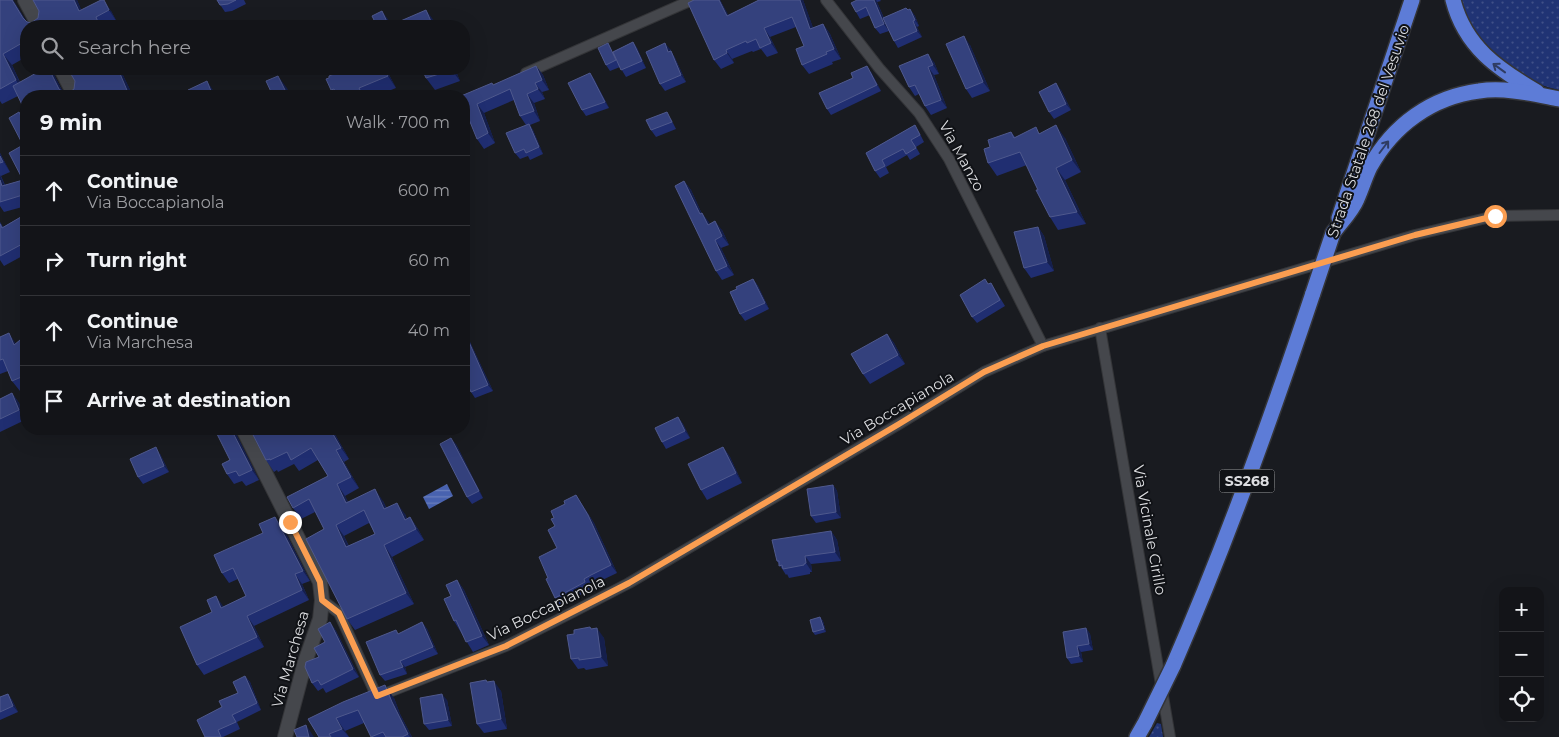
<!DOCTYPE html>
<html lang="en">
<head>
<meta charset="utf-8">
<style>
  :root { --surface:#131418; --page:#1c1d21; --text:#f1f3f6; --muted:#9d9ea2; --line:#323337 }
  body { margin:0; font-family:Montserrat,sans-serif; background:var(--page); color:var(--text) }
  .controls { position:absolute; right:15px; bottom:15px; display:grid; overflow:hidden; border-radius:10px; box-shadow:0 5px 20px #0002 }
  .controls button { width:45px; height:45px; display:grid; place-items:center; padding:0; border:0; border-bottom:1px solid var(--line); background:var(--surface); color:var(--text); font:25px sans-serif }
  .stop { position:absolute; width:15px; height:15px; margin:-11px; border:4px solid #fb9e51; border-radius:50%; background:#fff }
  .stop.end { background:#fb9e51; border-color:#fff; box-shadow:0 1px 5px #0008 }
  .list { margin:0; padding:0; list-style:none }
  h2 { display:flex; justify-content:space-between; align-items:center; height:65px; margin:0; padding:0 20px; font-size:21px }
  h2 small { font-size:16px; font-weight:400; color:var(--muted) }
  .list li { display:grid; grid-template-columns:32px 1fr auto; gap:15px; align-items:center; box-sizing:border-box; height:70px; padding:0 20px; border-top:1px solid var(--line) }
  .list b { display:block; font-size:19px; white-space:nowrap }
  .list p { margin:0; font-size:16px; white-space:nowrap; color:var(--muted) }
  .list em { font-size:16px; font-style:normal; color:var(--muted) }
  .icon { flex:none; width:28px; height:28px; fill:none; stroke:currentColor; stroke-width:2; stroke-linecap:round; stroke-linejoin:round }
  .map { position:relative; flex:none; width:1559px; height:737px; overflow:hidden }
  .search { position:absolute; background:var(--surface); box-shadow:0 5px 20px #0002; left:20px; top:20px; width:450px; height:55px; display:flex; align-items:center; gap:12px; box-sizing:border-box; padding:0 18px; border-radius:20px; color:var(--muted); font-size:19px }
  .panel { position:absolute; background:var(--surface); box-shadow:0 5px 20px #0002; left:20px; top:90px; width:450px; height:345px; border-radius:20px }
  .map>svg:first-child { display:block }
  .green { fill:url(#green-dots) }
  .water { fill:url(#water-rules) }
  .lines { fill:none; stroke-linecap:round; stroke-linejoin:round }
  .minor-casing { stroke:#343538; stroke-width:12 }
  .tertiary-casing { stroke:#343538; stroke-width:16 }
  .trunk-casing { stroke:#343538; stroke-width:18 }
  .minor { stroke:#45474c; stroke-width:10 }
  .tertiary { stroke:#45474c; stroke-width:14 }
  .trunk { stroke:#5d7cd7; stroke-width:15 }
  .trunk-bridge-casing { stroke:#343538; stroke-width:18; stroke-linecap:butt }
  .trunk-bridge { stroke:#5d7cd7; stroke-width:15 }
  .wall { fill:#202e71; fill-rule:evenodd }
  .shaded-wall { fill:#151f4c }
  .building { fill:#34417d; stroke:#4f598d; fill-rule:evenodd }
  .oneway { stroke:#2f3c63 }
  .route { stroke:#fb9e51; stroke-width:6 }
  .labels { text-anchor:middle; dominant-baseline:central; stroke-width:4; stroke-linejoin:round; paint-order:stroke }
  .shield { fill:#101216; stroke:#9fa0a3; stroke-width:1 }
  .shield-label { font-size:14px; font-weight:bold; fill:#dcdde0 }
  .street-label { font-size:15px; fill:#dcdde0; stroke:#101216 }
</style>
</head>
<body>
<div class="map">
<svg width="1559" height="737" viewBox="0 0 1559 737">
  <defs>
    <pattern id="green-dots" width="8" height="8" patternUnits="userSpaceOnUse" patternTransform="scale(1.25)"><rect width="8" height="8" fill="#203374"/><path d="M2 2h.1M6 6h.1" fill="none" stroke="#405088" stroke-width="1.8" stroke-linecap="round"/></pattern>
    <pattern id="water-rules" width="6" height="5" patternUnits="userSpaceOnUse" patternTransform="scale(1.25)"><rect width="6" height="5" fill="#4862af"/><path d="M0 2.5h6" fill="none" stroke="#6a7fbd"/></pattern>
  </defs>
  <rect width="100%" height="100%" fill="#191b20"/>
  <!-- green -->
  <g class="green">
    <path d="M1459,0H1559V90C1533,85 1507,69 1488,50C1474,37 1466,17 1459,0Z"/>
    <path d="M1157,723L1161,724L1163,737H1149Z"/>
  </g>
  <!-- water -->
  <path class="water" d="M447,484L453,496L429,509L423,497Z"/>
  <g class="lines">
    <defs>
      <g id="minor">
        <path d="M826,0L879,68L919,113L949,159L1043,346"/>
        <path d="M526,73L692,0"/>
        <path d="M1100,328L1170,737"/>
        <path d="M322,600L339,613L377,697"/>
        <path d="M379,696L506,646L573,612L629,583L899,424L984,372L1043,346L1415,235L1495,216L1559,215"/>
      </g>
      <g id="tertiary">
        <path d="M25,0L39,26"/>
        <path d="M61,69L75,96"/>
        <path d="M243,429L320,582L322,600L320,619L305,662L285,737"/>
      </g>
      <g id="trunk">
        <path d="M1453,0C1465,47 1498,69 1537,92"/>
        <path d="M1339,218L1412,0"/>
        <path d="M1333,233C1341,222 1352,211 1357,199C1362,188 1365,177 1370,167C1393,125 1432,97 1479,91C1505,87 1533,94 1559,99"/>
        <path d="M1173,666C1226,544 1271,419 1313,293"/>
        <path d="M1137,737L1145,723"/>
      </g>
    </defs>
    <!-- minor casing -->
    <use href="#minor" class="minor-casing"/>
    <!-- tertiary casing -->
    <use href="#tertiary" class="tertiary-casing"/>
    <!-- trunk casing -->
    <use href="#trunk" class="trunk-casing"/>
    <!-- minor -->
    <use href="#minor" class="minor"/>
    <!-- tertiary -->
    <use href="#tertiary" class="tertiary"/>
    <!-- trunk -->
    <use href="#trunk" class="trunk"/>
    <defs>
      <g id="trunk-bridge">
        <path d="M1313,293L1333,233"/>
        <path d="M1145,723L1173,666"/>
      </g>
    </defs>
    <!-- trunk-bridge casing -->
    <use href="#trunk-bridge" class="trunk-bridge-casing"/>
    <!-- trunk-bridge -->
    <use href="#trunk-bridge" class="trunk-bridge"/>
  </g>
  <!-- wall -->
  <g class="wall">
    <path d="M0,0H13L26,21L31,23L38,18L39,11L33,0H77L81,10L111,11L117,22L109,26H26V57L12,65L20,82L53,73L63,92H70L120,69L133,96H26V112L18,96L2,104L0,101Z"/>
    <path d="M217,0H244L246,4L232,11L225,12Z"/>
    <path d="M694,0H720L728,15L759,0H803L813,28L823,24L830,34L841,59L832,62L833,64L809,74L802,65L804,46L796,27L770,37L778,53L767,57L761,49L753,52L752,51L732,59L734,63L721,69L714,60Z"/>
    <path d="M857,0H880L881,1L877,2L884,18L910,9L915,16L919,26L917,27L922,37L898,48L894,41L889,31L880,34L875,28L870,15L860,19L856,12Z"/>
    <path d="M633,42L637,48L646,68L626,77L620,67L610,71L606,65L614,51Z"/>
    <path d="M970,45L990,91L972,98L966,89Z"/>
    <path d="M670,49L675,58L686,82L665,91L660,84Z"/>
    <path d="M934,62L939,74L934,75L947,108L931,115L925,106L919,94L915,96L909,87L899,66Z"/>
    <path d="M536,66L543,75L549,90L542,92L545,99L534,103L540,121L530,125L533,130L543,154L530,160L528,156L520,159L515,153L526,125L520,116L514,100L484,113L495,143L484,149L477,139L464,107L494,85Z"/>
    <path d="M386,69L396,88L376,96H335L331,90L329,78L339,72Z"/>
    <path d="M455,69L460,81L435,90L426,78Z"/>
    <path d="M871,72L881,91L831,115L827,109Z"/>
    <path d="M590,73L594,79L609,108L586,116L582,110Z"/>
    <path d="M1061,90L1071,110L1054,119L1049,112Z"/>
    <path d="M19,112L26,122V206L4,212L0,206V153L10,172L1,176L5,185L23,180V145Z"/>
    <path d="M671,119L676,129L656,137L651,130Z"/>
    <path d="M915,125L919,132L924,142L916,147L920,154L910,160L907,155L886,167L889,173L880,178L875,171L866,153Z"/>
    <path d="M1011,132L1015,137L1040,133L1065,138L1081,172L1065,180L1086,224L1058,230L1050,217L1027,165L997,176L988,163L990,147Z"/>
    <path d="M684,181L691,190L702,214L709,224L722,230L729,245L721,248L734,275L722,280L716,271Z"/>
    <path d="M26,214V254L4,266L0,260V222L3,227Z"/>
    <path d="M1038,227L1044,236L1054,271L1031,278L1024,268Z"/>
    <path d="M753,279L758,286L769,309L745,321L740,314Z"/>
    <path d="M991,283L1005,306L977,323L972,317Z"/>
    <path d="M887,334L894,343L905,364L870,384L863,374Z"/>
    <path d="M26,335V389L20,391L12,381L8,371L0,374V337L16,344Z"/>
    <path d="M469,340L493,391L475,398L471,392Z"/>
    <path d="M12,393L19,403L25,420L0,432V399Z"/>
    <path d="M678,417L683,424L690,438L666,449L662,442Z"/>
    <path d="M250,429H332L349,459L344,462L359,488L345,496L348,502L383,501L386,507L405,514L407,519L410,517L418,529L424,540L392,557L414,604L355,630L347,619L324,529L315,512L301,519L293,508L328,476L318,460L299,471L294,464L278,472L277,470L274,472L266,460ZM369,523L375,534L349,546L344,536Z"/>
    <path d="M236,434L259,480L246,486L242,481L234,484L227,474L230,460Z"/>
    <path d="M456,444L483,498L472,504L467,497Z"/>
    <path d="M723,447L730,457L742,483L707,500L701,490Z"/>
    <path d="M160,454L169,472L143,484L138,477Z"/>
    <path d="M833,485L837,491L841,518L816,523L811,516Z"/>
    <path d="M576,495L594,523L617,573L596,583L589,587L590,590L560,605L555,598L548,578L557,548L554,518L565,504Z"/>
    <path d="M282,526L310,581L302,584L309,600L254,626L264,647L204,675L197,665L223,607L246,596L238,579L229,583L222,573Z"/>
    <path d="M831,531L837,540L841,561L811,564L812,572H810V574L789,578L787,574L786,575L777,561Z"/>
    <path d="M457,580L464,590L489,645L473,652L454,621L451,596Z"/>
    <path d="M820,617L823,621L826,632L815,635L813,632Z"/>
    <path d="M330,622L336,631L359,677L326,693L323,688L318,691L312,683L319,657L325,642Z"/>
    <path d="M422,622L427,629L438,654L405,667L407,674L385,681L380,675L399,634Z"/>
    <path d="M1086,628L1090,634L1093,650L1081,652L1083,662L1071,664L1067,658Z"/>
    <path d="M592,629L604,638L608,666L586,670L584,668L578,669L571,659Z"/>
    <path d="M245,676L250,682L261,710L237,722L240,729L223,737H205L222,707L238,693Z"/>
    <path d="M487,682L501,691L507,729L484,733L477,724Z"/>
    <path d="M8,694L12,700L18,712L0,720V697Z"/>
    <path d="M394,698L400,714L412,737H372L364,723L345,731L349,737H319L308,719Z"/>
    <path d="M447,700L452,726L429,730L424,724Z"/>
  </g>
  <!-- shaded-wall -->
  <g class="shaded-wall">
    <path d="M12,0H13L29,26L23,18Z"/>
    <path d="M74,0H77L87,23L79,11Z"/>
    <path d="M104,0L111,11L117,22L109,10Z"/>
    <path d="M719,0H720L734,25L727,16Z"/>
    <path d="M800,0H803L805,5L817,39L810,29Z"/>
    <path d="M874,0H876L877,2L889,31L884,24Z"/>
    <path d="M910,9L915,16L919,26L915,20Z"/>
    <path d="M426,10L435,22L436,26H433Z"/>
    <path d="M382,11L390,22L392,26H389Z"/>
    <path d="M913,21L917,27L922,37L917,31Z"/>
    <path d="M823,24L830,34L841,59L834,49Z"/>
    <path d="M764,28L770,37L778,53L771,43Z"/>
    <path d="M964,36L970,45L990,91L983,82Z"/>
    <path d="M633,42L637,48L646,68L642,61Z"/>
    <path d="M665,43L670,49L673,59L668,52Z"/>
    <path d="M726,50L732,59L734,63L727,53Z"/>
    <path d="M671,51L675,58L686,82L681,75Z"/>
    <path d="M3,54L12,65L24,92L16,80Z"/>
    <path d="M928,54L934,62L939,74L933,65Z"/>
    <path d="M536,66L543,75L549,90L542,80Z"/>
    <path d="M867,66L871,72L881,91L877,85Z"/>
    <path d="M928,67L934,75L947,108L941,100Z"/>
    <path d="M49,69H53V73L65,96L59,89Z"/>
    <path d="M118,69H120L133,96H130L129,95Z"/>
    <path d="M384,69H386L396,88L388,76Z"/>
    <path d="M451,69H455L460,81Z"/>
    <path d="M590,73L594,79L609,108L605,102Z"/>
    <path d="M278,76L287,88L291,96H288Z"/>
    <path d="M207,81L217,96H213Z"/>
    <path d="M535,83L542,92L545,99L538,89Z"/>
    <path d="M1056,83L1061,90L1071,110L1066,104Z"/>
    <path d="M527,94L534,103L540,121L534,111Z"/>
    <path d="M477,104L484,113L495,143L488,133Z"/>
    <path d="M19,112L26,122V126Z"/>
    <path d="M529,124L533,130L543,154L539,147Z"/>
    <path d="M1056,125L1065,138L1081,172L1072,160Z"/>
    <path d="M0,153L10,172L0,156Z"/>
    <path d="M1056,168L1065,180L1086,224L1077,212Z"/>
    <path d="M0,175L9,195L2,186L0,180Z"/>
    <path d="M684,181L691,190L706,223L700,214Z"/>
    <path d="M702,213L709,222L714,234L708,225Z"/>
    <path d="M715,221L722,230L729,245L722,236Z"/>
    <path d="M1038,227L1044,236L1054,271L1047,262Z"/>
    <path d="M715,240L721,248L734,275L727,266Z"/>
    <path d="M753,279L758,286L769,309L765,303Z"/>
    <path d="M9,333L16,344L14,345Z"/>
    <path d="M465,333L469,340L493,391L488,385Z"/>
    <path d="M887,334L894,343L905,364L898,355Z"/>
    <path d="M12,393L19,403L25,420L19,410Z"/>
    <path d="M678,417L683,424L690,438L685,431Z"/>
    <path d="M231,429L236,434L259,480L252,470Z"/>
    <path d="M330,429H332L349,459L341,448Z"/>
    <path d="M451,438L456,444L483,498L479,491Z"/>
    <path d="M156,447L160,454L169,472L164,466Z"/>
    <path d="M723,447L730,457L742,483L736,473Z"/>
    <path d="M336,450L344,462L359,488L351,477Z"/>
    <path d="M337,484L345,496L354,514L346,503Z"/>
    <path d="M833,485L837,491L841,518L836,512Z"/>
    <path d="M375,489L383,501L392,520L384,509Z"/>
    <path d="M576,495L594,523L617,573L611,565Z"/>
    <path d="M397,503L405,514L413,532L405,520Z"/>
    <path d="M275,517L282,526L310,581L303,571Z"/>
    <path d="M410,517L418,529L424,540L416,529Z"/>
    <path d="M336,525L344,536L354,559L346,547Z"/>
    <path d="M831,531L837,540L841,561L835,552Z"/>
    <path d="M384,545L392,557L414,604L406,593Z"/>
    <path d="M805,556L811,564L812,572L806,563Z"/>
    <path d="M295,574L302,584L309,600L302,590Z"/>
    <path d="M457,580L464,590L489,645L482,636Z"/>
    <path d="M216,596L223,606L228,618L221,608Z"/>
    <path d="M247,616L254,626L264,647L257,637Z"/>
    <path d="M820,617L823,621L826,632L824,629Z"/>
    <path d="M330,622L336,631L359,677L353,669Z"/>
    <path d="M422,622L427,629L438,654L433,647Z"/>
    <path d="M597,628L604,638L608,666L601,657Z"/>
    <path d="M1086,628L1090,634L1093,650L1089,644Z"/>
    <path d="M1077,646L1081,652L1083,662L1079,656Z"/>
    <path d="M400,661L405,667L407,674L403,667Z"/>
    <path d="M245,676L250,682L261,710L257,703Z"/>
    <path d="M494,681L501,691L507,729L501,719Z"/>
    <path d="M385,685L394,698L400,714L412,737H410L408,734L392,702Z"/>
    <path d="M8,694L12,700L18,712L13,706Z"/>
    <path d="M442,694L447,700L452,726L448,720Z"/>
    <path d="M336,718L345,731L349,737L342,729Z"/>
    <path d="M306,725L314,737H309Z"/>
  </g>
  <!-- building -->
  <g class="building">
    <path d="M0,0H12L23,18L27,22L31,23L38,18L39,11L33,0H74L79,11L101,0H104L109,10L96,17L98,22L91,25L92,26H26V50L22,43L3,54L16,80L0,89Z"/>
    <path d="M217,0H236L228,4L220,5Z"/>
    <path d="M694,0H719L727,16L759,0H800L810,29L823,24L834,49L826,52L827,54L802,65L796,49L804,46L792,17L764,28L771,43L760,48L756,39L747,43L746,41L726,50L727,53L714,60L688,3Z"/>
    <path d="M857,0H874L884,24L875,28L866,7L856,12L851,3Z"/>
    <path d="M906,8L908,10L910,9L915,20L913,21L917,31L894,41L883,18Z"/>
    <path d="M426,10L433,26H368L376,24L372,16L382,11L389,26Z"/>
    <path d="M252,22L254,26H244Z"/>
    <path d="M964,36L983,82L966,89L946,44Z"/>
    <path d="M633,42L642,61L621,70L613,52Z"/>
    <path d="M608,43L616,60L606,65L598,48Z"/>
    <path d="M665,43L668,52L671,51L681,75L660,84L646,52Z"/>
    <path d="M928,54L933,65L928,67L941,100L925,106L915,85L909,87L899,66Z"/>
    <path d="M536,66L542,80L535,83L538,89L527,94L534,111L520,116L510,89L477,104L488,133L477,139L464,107V96H461L492,83L493,85Z"/>
    <path d="M867,66L877,85L827,109L819,93L853,78L851,73Z"/>
    <path d="M37,69H49L59,89L63,92H70L74,89L75,81L68,69H118L129,95L125,96H26V110L25,111L13,86L38,72Z"/>
    <path d="M338,69H384L388,76L359,88L363,96H338L334,89L331,90L326,79L329,78V76L339,72Z"/>
    <path d="M422,69H451L452,70L426,78Z"/>
    <path d="M590,73L605,102L582,110L568,83Z"/>
    <path d="M278,76L288,96H273L266,81Z"/>
    <path d="M207,81L213,96H191L188,90Z"/>
    <path d="M1056,83L1066,104L1049,112L1039,92Z"/>
    <path d="M253,93L254,96H244Z"/>
    <path d="M19,112L26,126V194L0,202V180L2,186L23,180L9,153L23,145L9,118Z"/>
    <path d="M667,112L672,122L651,130L646,120Z"/>
    <path d="M529,124L539,147L526,153L524,149L515,153L506,133Z"/>
    <path d="M915,125L920,135L911,140L916,148L906,154L903,149L882,160L885,166L875,171L866,153Z"/>
    <path d="M1056,125L1072,160L1056,168L1077,212L1050,217L1036,190H1038L1020,152L988,163L984,149L990,147L988,140L1011,132L1014,138L1036,127L1039,134Z"/>
    <path d="M0,156L3,162L0,163Z"/>
    <path d="M684,181L700,214L702,213L708,225L715,221L722,236L715,240L727,266L716,271L675,186Z"/>
    <path d="M26,214V242L0,256V224L2,228Z"/>
    <path d="M1038,227L1047,262L1024,268L1014,232Z"/>
    <path d="M753,279L765,303L740,314L730,292L737,289L736,287Z"/>
    <path d="M985,279L988,284L991,283L1000,300L972,317L960,295Z"/>
    <path d="M9,333L14,345L26,335V375L12,381L3,359L0,360V337Z"/>
    <path d="M465,333L488,385L471,392L464,377V334Z"/>
    <path d="M887,334L898,355L863,374L851,354Z"/>
    <path d="M12,393L19,410L0,419V399Z"/>
    <path d="M678,417L685,431L662,442L655,428Z"/>
    <path d="M221,429H231L252,470L239,476L236,471L227,474L222,464L230,460L216,432Z"/>
    <path d="M250,429H330L341,448L336,450L351,477L337,484L346,503L375,489L384,509L397,503L405,520L410,517L416,529L384,545L406,593L347,619L306,539L324,529L309,499L293,508L287,497L328,476L311,448L291,460L287,452L270,460V459L266,460ZM364,510L375,534L346,547L336,525Z"/>
    <path d="M451,438L479,491L467,497L440,444Z"/>
    <path d="M156,447L164,466L138,477L130,459Z"/>
    <path d="M723,447L736,473L701,490L688,464Z"/>
    <path d="M833,485L836,512L811,516L807,489Z"/>
    <path d="M576,495L588,515L611,565L591,575L584,579L585,582L555,598L546,579L548,578L539,557L557,548L548,530L555,526L551,519L554,518L551,511L565,504L564,501Z"/>
    <path d="M275,517L303,571L295,574L302,590L247,616L257,637L197,665L180,627L212,612L207,600L216,596L221,608L246,596L233,568L222,573L214,555L263,533L259,524Z"/>
    <path d="M831,531L835,552L805,556L806,563L804,564V565L783,569L782,565L779,566V561H777L772,540Z"/>
    <path d="M457,580L482,636L466,642L456,620L454,621L444,599L451,596L446,585Z"/>
    <path d="M820,617L824,629L813,632L810,620Z"/>
    <path d="M330,622L353,669L321,685L318,680L312,683L305,667L306,662L319,657L314,648L325,642L318,629Z"/>
    <path d="M422,622L433,647L400,661L403,667L380,675L366,642L396,630L398,634Z"/>
    <path d="M590,627L591,629L597,628L601,657L579,660V658L571,659L567,635L574,634V630Z"/>
    <path d="M1086,628L1089,644L1077,646L1079,656L1067,658L1063,632Z"/>
    <path d="M245,676L257,703L232,715L236,722L218,730L221,737H205L197,720L222,707L219,701L238,693L233,682Z"/>
    <path d="M486,680L487,682L494,681L501,719L477,724L470,683Z"/>
    <path d="M385,685L392,702L408,734L402,737H386L383,732L371,737L358,710L336,718L342,729L329,734L331,737H319L308,719L343,702Z"/>
    <path d="M8,694L13,706L0,712V697Z"/>
    <path d="M442,694L448,720L424,724L420,698Z"/>
    <path d="M306,725L309,737H297L294,730Z"/>
  </g>
  <!-- one-way arrows -->
  <defs><path id="oneway-shaft" d="M-6 0H5M1.5-3L5.5 0L1.5 3" fill="none" stroke-width="1.6" stroke-linecap="round" stroke-linejoin="round" transform="scale(1.25)"/></defs>
  <g class="oneway">
    <use href="#oneway-shaft" transform="translate(1499 68) rotate(-144)"/>
    <use href="#oneway-shaft" transform="translate(1384 147) rotate(-53)"/>
  </g>
  <g class="lines">
    <!-- route -->
    <path class="route" d="M290,522L320,582L322,600L339,613L377,696L506,646L629,583L899,424L984,372L1043,346L1415,235L1495,216"/>
  </g>
  <g class="labels">
    <!-- shield labels -->
    <rect class="shield" x="1219.5" y="469.5" width="55" height="23" rx="4"/>
    <g class="shield-label">
      <text x="1247" y="481">SS268</text>
    </g>
    <!-- street labels -->
    <g class="street-label">
      <text transform="translate(1368 131) rotate(-71)">Strada Statale 268 del Vesuvio</text>
      <text transform="translate(962 156) rotate(61)">Via Manzo</text>
      <text transform="translate(897 408) rotate(-31)">Via Boccapianola</text>
      <text transform="translate(1150 530) rotate(80)">Via Vicinale Cirillo</text>
      <text transform="translate(546 608) rotate(-26)">Via Boccapianola</text>
      <text transform="translate(290 659) rotate(-74)">Via Marchesa</text>
    </g>
  </g>
</svg>
<div class="controls">
<button>+</button>
<button>−</button>
<button><svg class="icon" aria-label="locate" viewBox="0 0 24 24"><circle cx="12" cy="12" r="6"/><path d="M12 2v4M12 18v4M2 12h4M18 12h4"/></svg></button>
</div>
<div class="stop" style="left:1495px;top:216px"></div>
<div class="stop end" style="left:290px;top:522px"></div>
<div class="search"><svg class="icon" aria-label="search" viewBox="0 0 24 24"><circle cx="10" cy="10" r="6"/><path d="M15 15l6 6"/></svg>Search here</div>
<section class="panel">
<h2>9 min<small>Walk · 700 m</small></h2>
<ul class="list">
<li><svg class="icon" aria-label="ahead" viewBox="0 0 24 24"><path d="M12 20V5M6 11l6-6 6 6"/></svg><div><b>Continue</b><p>Via Boccapianola</p></div><em>600 m</em></li>
<li><svg class="icon" aria-label="right" viewBox="0 0 24 24"><path d="M7 20v-9h11M14 6l5 5-5 5"/></svg><div><b>Turn right</b></div><em>60 m</em></li>
<li><svg class="icon" aria-label="ahead" viewBox="0 0 24 24"><path d="M12 20V5M6 11l6-6 6 6"/></svg><div><b>Continue</b><p>Via Marchesa</p></div><em>40 m</em></li>
<li><svg class="icon" aria-label="arrive" viewBox="0 0 24 24"><path d="M6 21V4h12l-3 4 3 4H6"/></svg><div><b>Arrive at destination</b></div></li>
</ul>
</section>
</div>
</body>
</html>
